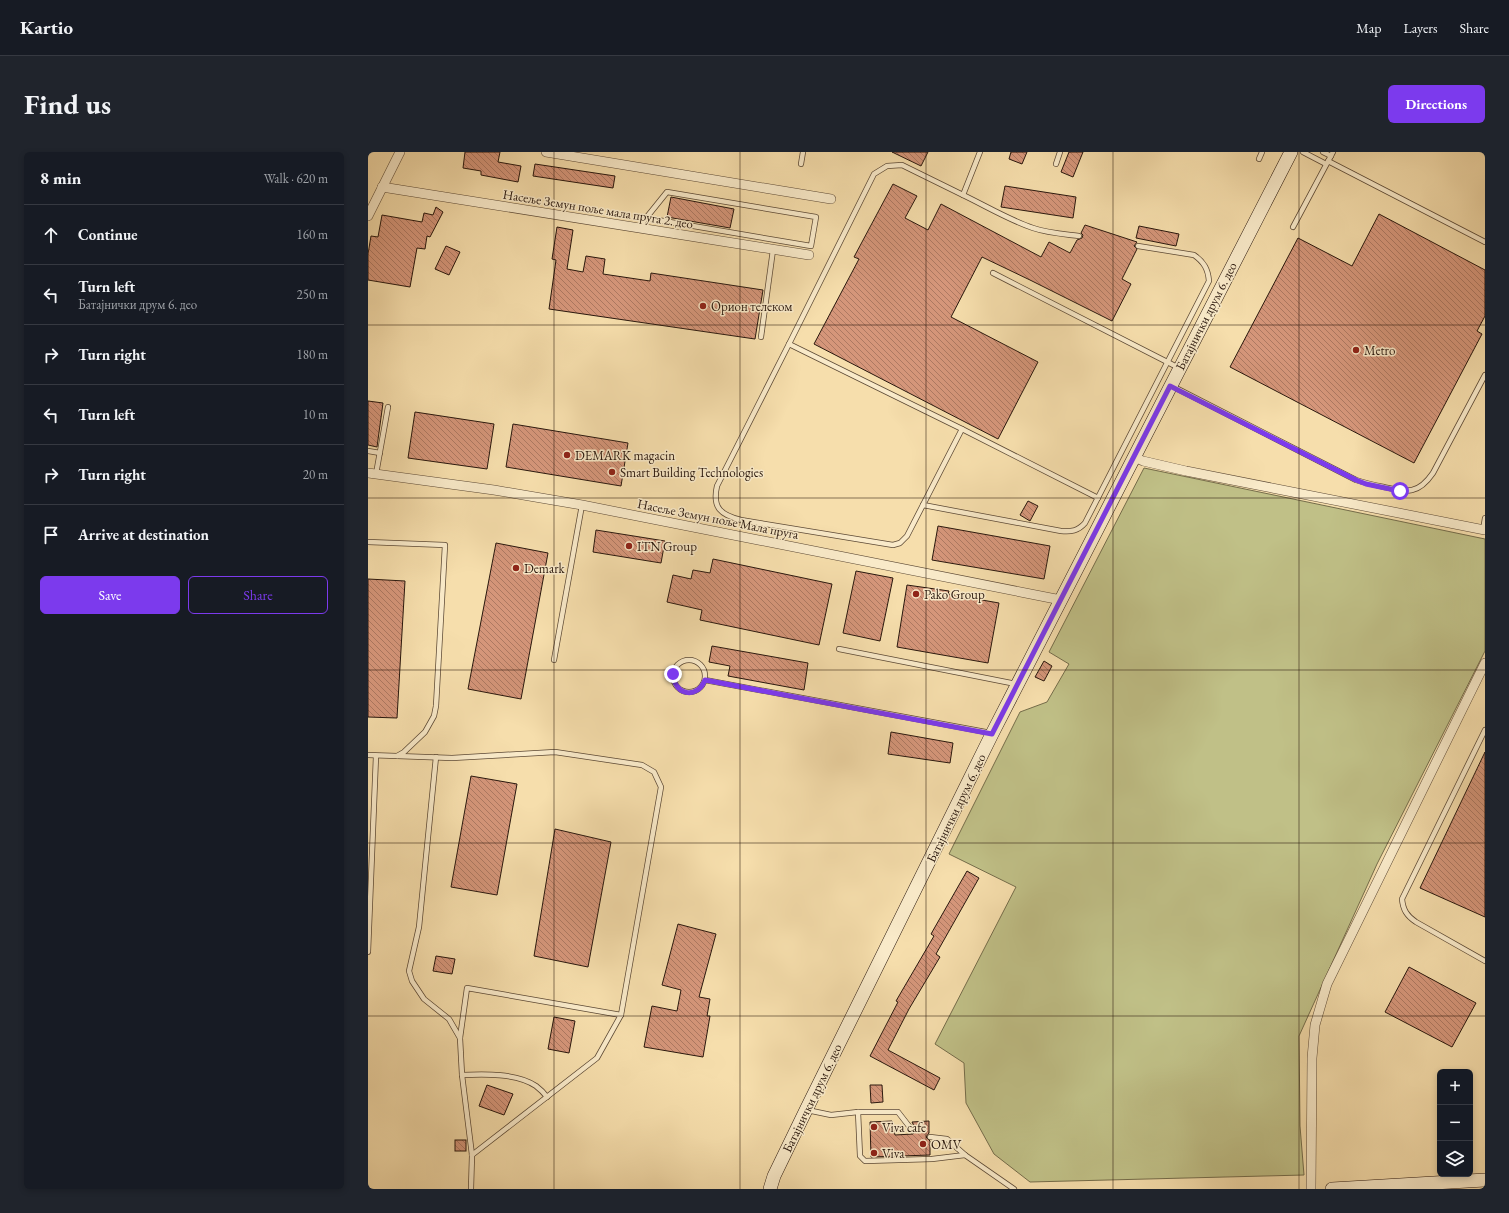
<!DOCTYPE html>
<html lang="en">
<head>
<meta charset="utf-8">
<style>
  :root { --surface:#171b24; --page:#20242c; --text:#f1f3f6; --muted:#9ea1a6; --line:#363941; --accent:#7c3aed }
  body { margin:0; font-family:"EB Garamond",serif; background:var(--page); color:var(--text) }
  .controls { position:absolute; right:12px; bottom:12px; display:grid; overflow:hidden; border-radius:6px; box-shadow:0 2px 6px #0003 }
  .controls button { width:36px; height:36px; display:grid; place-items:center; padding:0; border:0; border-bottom:1px solid var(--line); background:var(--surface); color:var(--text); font:20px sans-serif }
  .stop { position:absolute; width:12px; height:12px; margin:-9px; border:3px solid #7c3aed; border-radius:50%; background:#fff }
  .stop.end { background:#7c3aed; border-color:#fff; box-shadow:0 1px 4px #0008 }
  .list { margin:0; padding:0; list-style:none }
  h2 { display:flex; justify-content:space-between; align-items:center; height:52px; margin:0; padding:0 16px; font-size:17px }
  h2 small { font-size:13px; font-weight:400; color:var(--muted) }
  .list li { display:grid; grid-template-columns:26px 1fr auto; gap:12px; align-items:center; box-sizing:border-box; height:60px; padding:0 16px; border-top:1px solid var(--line) }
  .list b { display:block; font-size:15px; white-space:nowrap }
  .list p { margin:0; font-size:13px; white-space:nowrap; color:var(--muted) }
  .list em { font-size:13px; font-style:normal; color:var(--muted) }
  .actions { display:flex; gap:8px; padding:12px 16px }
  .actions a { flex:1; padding:9px 0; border:1px solid var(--accent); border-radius:6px; text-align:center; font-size:14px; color:var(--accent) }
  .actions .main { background:var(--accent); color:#fff }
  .icon { flex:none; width:22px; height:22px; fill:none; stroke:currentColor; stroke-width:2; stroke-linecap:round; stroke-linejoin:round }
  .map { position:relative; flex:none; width:1117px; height:1037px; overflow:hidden; border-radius:6px }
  header { display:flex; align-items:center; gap:24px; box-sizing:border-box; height:56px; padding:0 20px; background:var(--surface); border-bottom:1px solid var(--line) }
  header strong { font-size:19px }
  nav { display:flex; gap:22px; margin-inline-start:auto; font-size:14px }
  .intro { display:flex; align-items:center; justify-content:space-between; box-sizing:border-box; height:96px; padding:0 24px }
  h1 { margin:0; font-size:28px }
  .button { padding:10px 18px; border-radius:6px; background:var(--accent); color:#fff; font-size:14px; font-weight:700 }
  main { display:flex; gap:24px; padding:0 24px }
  aside { flex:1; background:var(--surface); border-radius:6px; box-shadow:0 2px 6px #0003 }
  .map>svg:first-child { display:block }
  .green { fill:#c0c087; stroke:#746c4a }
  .building { fill:url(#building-back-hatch); stroke:#29170d }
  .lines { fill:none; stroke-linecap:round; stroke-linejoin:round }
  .lane-casing { stroke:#5c4935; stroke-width:6 }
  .street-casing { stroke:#5c4935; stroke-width:10 }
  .secondary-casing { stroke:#29170d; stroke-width:14 }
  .lane { stroke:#f9eac9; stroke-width:4.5 }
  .street { stroke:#f9eac9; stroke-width:9 }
  .secondary { stroke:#f9eac9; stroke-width:13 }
  .route { stroke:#7c3aed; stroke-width:5 }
  .grid { fill:none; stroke:#29170d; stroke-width:1; stroke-opacity:0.55 }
  .poi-dot { fill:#8f2418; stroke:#f9eac9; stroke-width:1.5 }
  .labels { text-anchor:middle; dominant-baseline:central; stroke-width:3; stroke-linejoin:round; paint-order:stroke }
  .street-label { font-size:13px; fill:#29170d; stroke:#f9eac9 }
  .poi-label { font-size:13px; fill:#29170d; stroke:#f9eac9; text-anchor:start }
</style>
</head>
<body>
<header>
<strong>Kartio</strong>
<nav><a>Map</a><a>Layers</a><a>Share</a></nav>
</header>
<div class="intro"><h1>Find us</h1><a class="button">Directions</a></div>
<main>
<aside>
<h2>8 min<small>Walk · 620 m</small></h2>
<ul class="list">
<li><svg class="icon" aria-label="ahead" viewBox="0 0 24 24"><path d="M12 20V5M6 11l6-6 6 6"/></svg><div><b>Continue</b></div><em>160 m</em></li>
<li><svg class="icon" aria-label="left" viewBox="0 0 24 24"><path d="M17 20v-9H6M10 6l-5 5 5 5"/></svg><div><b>Turn left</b><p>Батајнички друм 6. део</p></div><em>250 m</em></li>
<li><svg class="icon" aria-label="right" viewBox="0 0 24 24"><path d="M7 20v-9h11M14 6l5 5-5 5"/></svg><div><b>Turn right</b></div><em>180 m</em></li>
<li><svg class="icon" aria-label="left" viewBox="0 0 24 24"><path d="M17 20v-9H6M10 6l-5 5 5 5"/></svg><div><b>Turn left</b></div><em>10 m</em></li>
<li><svg class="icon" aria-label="right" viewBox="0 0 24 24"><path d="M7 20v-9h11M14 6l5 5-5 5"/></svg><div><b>Turn right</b></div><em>20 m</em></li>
<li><svg class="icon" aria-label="arrive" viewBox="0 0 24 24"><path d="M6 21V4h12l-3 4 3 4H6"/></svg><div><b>Arrive at destination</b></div></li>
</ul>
<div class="actions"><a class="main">Save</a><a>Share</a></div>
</aside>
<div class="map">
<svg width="1117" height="1037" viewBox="0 0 1117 1037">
  <defs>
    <pattern id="building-back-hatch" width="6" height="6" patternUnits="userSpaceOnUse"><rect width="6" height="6" fill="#d5967a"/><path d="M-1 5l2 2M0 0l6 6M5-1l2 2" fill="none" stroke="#ad7962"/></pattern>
  </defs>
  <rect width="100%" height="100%" fill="#f6deac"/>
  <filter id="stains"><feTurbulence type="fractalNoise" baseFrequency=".005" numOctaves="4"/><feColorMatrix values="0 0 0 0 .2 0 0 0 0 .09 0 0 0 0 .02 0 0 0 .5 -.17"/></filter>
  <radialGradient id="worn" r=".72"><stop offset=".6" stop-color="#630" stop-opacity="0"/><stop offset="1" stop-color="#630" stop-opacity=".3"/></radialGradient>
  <!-- green -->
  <path class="green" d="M776,316L1117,387V499L1009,712L931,884L932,974L936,1023L662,1030L626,1002L598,951L596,911L567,892L648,735L581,702L652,560L679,550L701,512L681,500Z"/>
  <!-- building -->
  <g class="building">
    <path d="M97,0H132L130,10L153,14L150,30L113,23V19L95,16Z"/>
    <path d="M524,0H560L553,14Z"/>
    <path d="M643,0H659L654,12L641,7Z"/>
    <path d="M701,0H715L705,25L693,20Z"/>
    <path d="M167,12L247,24L245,36L165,24Z"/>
    <path d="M525,32L549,44L537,66L560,78L573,52L673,105L681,90L702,101L709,88L714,86L715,83L713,81L717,73L769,90L766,94L769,97L754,127L763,132L744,169L662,128L614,105L583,165L670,210L630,287L446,192L491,107L486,105Z"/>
    <path d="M637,34L708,45L705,66L633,55Z"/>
    <path d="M303,45L366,57L362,76L299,65Z"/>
    <path d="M68,55L75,60L62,85L59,84L57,97L49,96L42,135L0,128V102L3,84L10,85L14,63L54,70L56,61L65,63Z"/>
    <path d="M1011,62L1117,118V164L1109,179L1114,182L1046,311L862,215L930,86L984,114Z"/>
    <path d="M771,74L811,82L808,94L768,86Z"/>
    <path d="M189,75L205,78L199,117L215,120L218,104L237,107L235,122L282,129L283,121L395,138L387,187L181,157L188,108L184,107Z"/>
    <path d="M78,94L92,100L81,123L67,117Z"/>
    <path d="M0,249L15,251L9,295L0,293Z"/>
    <path d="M47,260L126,272L119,317L40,306Z"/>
    <path d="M145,272L260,291L253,334L138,315Z"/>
    <path d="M660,349L670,354L662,369L652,363Z"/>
    <path d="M570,374L682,394L676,427L564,408Z"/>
    <path d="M228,378L297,389L293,411L225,400Z"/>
    <path d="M128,391L180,401L153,547L100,537Z"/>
    <path d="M345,407L464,432L451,493L332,468L334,458L299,450L305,423L323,427L325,418L342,421Z"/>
    <path d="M488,419L525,426L512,489L475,481Z"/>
    <path d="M0,427L37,429L29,566L0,565Z"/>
    <path d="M539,433L581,439L580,442L631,451L620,511L529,495Z"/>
    <path d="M344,494L440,511L436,538L360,524L362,514L341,510Z"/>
    <path d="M676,509L684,514L676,529L667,525Z"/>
    <path d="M523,580L585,591L582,611L520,602Z"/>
    <path d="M1117,600V765L1052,736Z"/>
    <path d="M103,624L149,632L129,743L83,735Z"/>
    <path d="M187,677L243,690L220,815L166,804Z"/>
    <path d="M599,719L611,726L568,802L572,805L541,857L520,898L572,926L566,938L502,904L530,850L528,849L566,784L563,782Z"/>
    <path d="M310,772L348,782L331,845L342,847L339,864H342L335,905L276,895L284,854L309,859L313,838L294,833Z"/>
    <path d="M68,804L87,807L84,822L65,819Z"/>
    <path d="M1041,815L1108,851L1084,895L1017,860Z"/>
    <path d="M186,865L207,869L201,901L180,897Z"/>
    <path d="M119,933L145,942L136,963L111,954Z"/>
    <path d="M502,933H514L515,950L503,951Z"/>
    <path d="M524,969L527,983L545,982L548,978L544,970L561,969V981L558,985L562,989V1003L503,1005L502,970Z"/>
    <rect x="87" y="988" width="11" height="11"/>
  </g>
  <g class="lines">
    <defs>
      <g id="lane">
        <path d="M612,0L595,43C618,54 641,68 665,76C680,81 695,82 711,84"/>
        <path d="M935,0L958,12"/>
        <path d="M955,0L963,4"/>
        <path d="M891,7L894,0"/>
        <path d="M960,9L1117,90"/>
        <path d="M433,12L435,0"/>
        <path d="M688,12L692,0"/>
        <path d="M595,43L534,13L519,14L506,22L421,192L594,277L730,346"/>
        <path d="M925,75L965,0"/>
        <path d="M270,76L299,40L448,65L443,94L278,66"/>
        <path d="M625,121L811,216"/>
        <path d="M393,185L405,98"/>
        <path d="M421,192L349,334C344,356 353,363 373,368L525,393L532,391L539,384L594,277"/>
        <path d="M804,234L988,328C997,331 1006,333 1016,335C1039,340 1050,343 1065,321L1117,223"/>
        <path d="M0,299L12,301"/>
        <path d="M8,322L20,255"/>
        <path d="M555,353L693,379C703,380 710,379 717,371L841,129C840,117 836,110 826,103L770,94"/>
        <path d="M1115,378L1117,366"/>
        <path d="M0,390L77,393L68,554L66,564L57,580L36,600L29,604L0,603"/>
        <path d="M471,497L648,532"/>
        <circle cx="321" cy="524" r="16"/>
        <path d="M186,508L214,353"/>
        <path d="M337,528L623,581"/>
        <path d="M1117,578L1034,747C1035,758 1039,764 1048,770L1117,809"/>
        <path d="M29,604L84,606L187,600L274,613L286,620L293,635L253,863L229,906L104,1003"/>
        <path d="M68,605L51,775L41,819L44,829L56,847L81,867L92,886L94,923L104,1003L103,1037"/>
        <path d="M0,800L8,604"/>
        <path d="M92,886L99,836L253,863"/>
        <path d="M94,923C116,922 149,921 168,934C172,937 176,941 179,945"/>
        <path d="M439,958L463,963L490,960H530L544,978"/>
        <path d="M490,960L492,1004L497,1009L564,1007L597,1003"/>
        <path d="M562,985L579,987L597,1003L646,1037"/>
      </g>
      <g id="street">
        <path d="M178,0L463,47"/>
        <path d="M14,35L441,103"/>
        <path d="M0,64L32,0"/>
        <path d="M766,305L775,309L818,319L1117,378"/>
        <path d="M0,321L126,338L214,353L693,448"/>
        <path d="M943,1037L944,906L947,873L959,832L1117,511"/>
      </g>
      <g id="secondary">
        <path d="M402,1037L406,1024L438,958L624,582L923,0"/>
        <path d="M964,1037L1117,1028"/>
      </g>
    </defs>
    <!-- lane casing -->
    <use href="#lane" class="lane-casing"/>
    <!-- street casing -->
    <use href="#street" class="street-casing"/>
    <!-- secondary casing -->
    <use href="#secondary" class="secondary-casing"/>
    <!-- lane -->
    <use href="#lane" class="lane"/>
    <!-- street -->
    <use href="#street" class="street"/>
    <!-- secondary -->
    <use href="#secondary" class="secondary"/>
  </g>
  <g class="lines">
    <!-- route -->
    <path class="route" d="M305,522C306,543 329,548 337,528L624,582L802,234L988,328L998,332L1032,339"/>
  </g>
  <!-- grid -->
  <path class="grid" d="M186,0V1037M372,0V1037M558,0V1037M745,0V1037M931,0V1037M0,173H1117M0,346H1117M0,518H1117M0,691H1117M0,864H1117"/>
  <!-- markers -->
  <g class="poi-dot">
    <circle cx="335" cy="154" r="4"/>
    <circle cx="988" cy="198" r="4"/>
    <circle cx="199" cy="303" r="4"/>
    <circle cx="244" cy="320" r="4"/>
    <circle cx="261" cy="394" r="4"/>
    <circle cx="148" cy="416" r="4"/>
    <circle cx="548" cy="442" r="4"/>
    <circle cx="506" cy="975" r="4"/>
    <circle cx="555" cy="992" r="4"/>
    <circle cx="506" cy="1001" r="4"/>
  </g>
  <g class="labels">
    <!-- street labels -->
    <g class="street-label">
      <text transform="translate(230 57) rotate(9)">Насеље Земун поље мала пруга 2. део</text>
      <text transform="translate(838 164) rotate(-63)">Батајнички друм 6. део</text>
      <text transform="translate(350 367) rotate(11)">Насеље Земун поље Мала пруга</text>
      <text transform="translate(588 656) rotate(-64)">Батајнички друм 6. део</text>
      <text transform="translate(444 946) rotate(-64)">Батајнички друм 6. део</text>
    </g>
    <!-- poi labels -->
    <g class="poi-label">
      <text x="343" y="154">Орион телеком</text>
      <text x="996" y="198">Metro</text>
      <text x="207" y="303">DEMARK magacin</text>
      <text x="252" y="320">Smart Building Technologies</text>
      <text x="269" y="394">ITN Group</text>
      <text x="156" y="416">Demark</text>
      <text x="556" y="442">Pako Group</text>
      <text x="514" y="975">Viva cafe</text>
      <text x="563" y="992">OMV</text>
      <text x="514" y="1001">Viva</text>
    </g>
  </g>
  <rect width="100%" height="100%" filter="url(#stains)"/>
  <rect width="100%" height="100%" fill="url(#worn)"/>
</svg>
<div class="controls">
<button>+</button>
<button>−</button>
<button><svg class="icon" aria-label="layers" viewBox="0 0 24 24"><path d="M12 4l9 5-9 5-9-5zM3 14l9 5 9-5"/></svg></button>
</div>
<div class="stop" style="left:1032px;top:339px"></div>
<div class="stop end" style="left:305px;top:522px"></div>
</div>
</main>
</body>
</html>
